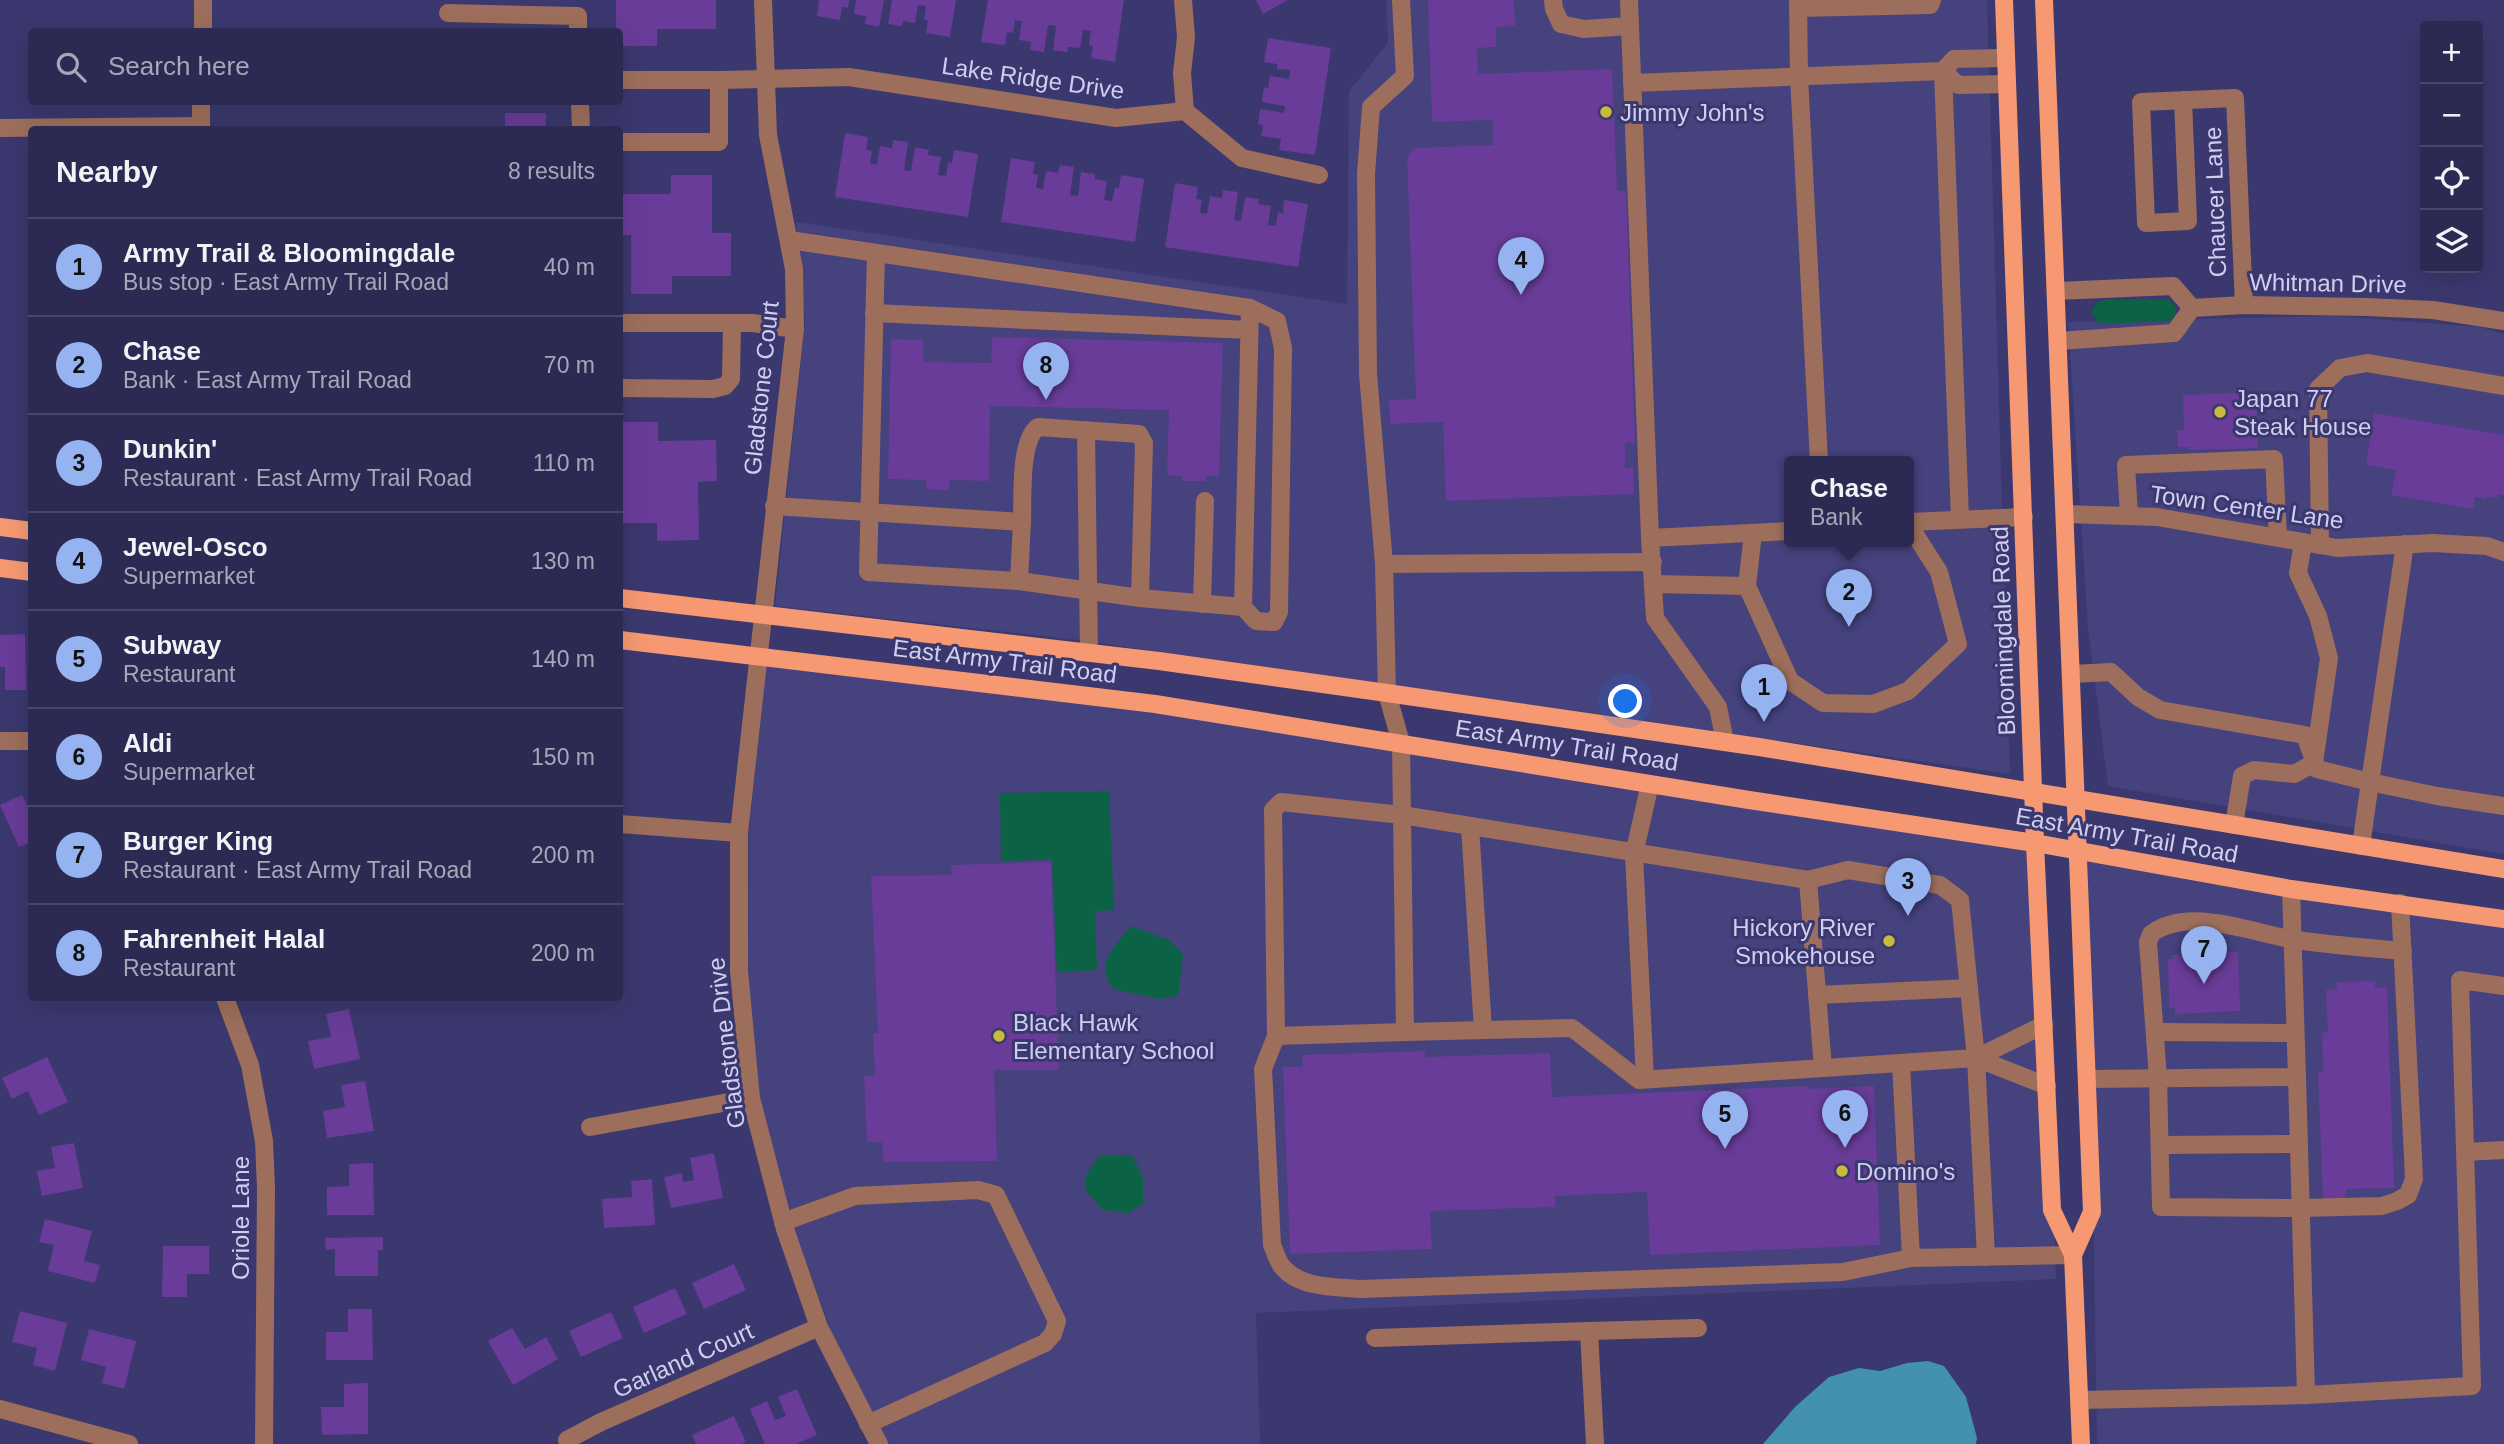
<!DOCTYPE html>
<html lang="en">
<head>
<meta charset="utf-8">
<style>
  :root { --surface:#2c2a52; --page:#38365c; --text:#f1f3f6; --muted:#a6a7b8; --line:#484669; --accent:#95b2f1 }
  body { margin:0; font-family:Helvetica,sans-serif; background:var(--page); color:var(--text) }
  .controls { position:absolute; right:21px; top:21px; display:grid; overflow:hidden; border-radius:7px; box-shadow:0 7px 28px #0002 }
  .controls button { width:63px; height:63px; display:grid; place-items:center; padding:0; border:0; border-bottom:2px solid var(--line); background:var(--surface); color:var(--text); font:35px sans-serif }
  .you { position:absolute; left:1626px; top:702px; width:24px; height:24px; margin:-18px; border:5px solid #fff; border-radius:50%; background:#1a73e8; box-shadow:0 0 0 10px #1a73e833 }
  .badge { display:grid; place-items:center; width:46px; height:46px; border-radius:50%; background:var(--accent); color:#111; font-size:23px; font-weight:700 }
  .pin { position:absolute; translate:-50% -58px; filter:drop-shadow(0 2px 4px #0008) }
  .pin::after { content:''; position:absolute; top:37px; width:24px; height:21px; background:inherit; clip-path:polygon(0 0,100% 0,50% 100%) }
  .popup { position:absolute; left:1784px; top:456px; width:130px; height:91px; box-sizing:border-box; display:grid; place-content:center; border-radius:7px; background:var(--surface); filter:drop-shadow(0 2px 5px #0005); font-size:23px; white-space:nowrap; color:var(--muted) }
  .popup b { font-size:26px; color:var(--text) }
  .popup::after { content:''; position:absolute; left:50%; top:100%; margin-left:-14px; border:14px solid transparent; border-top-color:var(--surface) }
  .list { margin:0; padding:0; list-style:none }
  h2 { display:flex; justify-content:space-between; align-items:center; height:91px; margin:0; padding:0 28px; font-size:30px }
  h2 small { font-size:23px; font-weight:400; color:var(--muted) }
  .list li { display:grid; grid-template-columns:46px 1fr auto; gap:21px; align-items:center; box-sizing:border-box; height:98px; padding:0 28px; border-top:2px solid var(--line) }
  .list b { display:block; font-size:26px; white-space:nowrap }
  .list p { margin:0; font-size:23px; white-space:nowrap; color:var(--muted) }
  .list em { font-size:23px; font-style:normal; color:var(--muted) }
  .icon { flex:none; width:38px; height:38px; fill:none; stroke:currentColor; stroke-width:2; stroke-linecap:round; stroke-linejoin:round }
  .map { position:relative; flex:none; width:2504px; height:1444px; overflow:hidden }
  .search { position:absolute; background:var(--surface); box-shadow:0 7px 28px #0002; left:28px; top:28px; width:595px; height:77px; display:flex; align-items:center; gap:18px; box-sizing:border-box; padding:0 24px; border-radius:7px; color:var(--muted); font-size:26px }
  .panel { position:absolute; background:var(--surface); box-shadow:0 7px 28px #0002; left:28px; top:126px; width:595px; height:875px; border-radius:7px }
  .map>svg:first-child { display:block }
  .built { fill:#45427e; fill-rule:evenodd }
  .green { fill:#0c6244 }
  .water { fill:#4292ae }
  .building { fill:#683c98 }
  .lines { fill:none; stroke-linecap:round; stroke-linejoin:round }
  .minor { stroke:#9d6e5b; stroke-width:18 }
  .major { stroke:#f69972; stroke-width:18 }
  .poi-dot { fill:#c8bb3b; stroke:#3a386e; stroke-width:2.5 }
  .labels { text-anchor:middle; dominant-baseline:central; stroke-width:6; stroke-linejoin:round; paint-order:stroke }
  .street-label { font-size:24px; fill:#cecff0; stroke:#3a386e }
  .poi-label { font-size:24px; fill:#cecff0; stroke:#3a386e; text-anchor:start }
</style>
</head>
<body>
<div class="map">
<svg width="2504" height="1444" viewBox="0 0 2504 1444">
  <rect width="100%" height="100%" fill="#3a386e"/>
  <!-- built -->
  <g class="built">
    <path d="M1386,0H1987L2010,774L1078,640L775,606L805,320L796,222L1347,304L1349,91L1388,43ZM1790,461H1909V541H1790Z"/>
    <path d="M2334,316L2480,327L2504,334V854L2108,786L2088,628L2068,322Z"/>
    <path d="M765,664L1232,723L2040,853L2056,1279L1256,1313L1260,1444H889L833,1336L792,1223L759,1097L748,975L749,834Z"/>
    <path d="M2088,862L2504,928V1444H2097Z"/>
  </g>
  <!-- green -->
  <g class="green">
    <path d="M2169,299L2176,308V315L2170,321L2099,324L2091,313L2097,302L2106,300Z"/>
    <path d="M1109,791L1114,910L1095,911L1097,970L1057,972L1052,859L1001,861L1000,793Z"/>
    <path d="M1131,926L1169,940L1183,955L1178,996L1159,999L1114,989C1093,964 1115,946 1131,926Z"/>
    <path d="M1132,1155L1143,1177V1204L1128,1213L1103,1210L1086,1191V1175L1099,1156Z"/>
  </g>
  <!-- water -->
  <path class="water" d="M1928,1361L1944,1366L1966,1397L1977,1438L1976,1444H1763L1795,1407L1829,1377L1859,1368L1880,1371L1907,1363Z"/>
  <!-- building -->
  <g class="building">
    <path d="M616,0H716V29H657V46H620V32H616Z"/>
    <path d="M819,0H849L848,8L842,7L840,20L817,16Z"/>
    <path d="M856,0H884L879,27L865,24L866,16L854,14Z"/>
    <path d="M892,0H956L950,37L926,33L928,20H924L926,6L918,5L915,23L903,21L902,26L888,24Z"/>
    <path d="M988,0H1124L1115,62L1091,58L1093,46L1089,45L1091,31L1083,30L1080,48L1068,47L1067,52L1053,50L1056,26L1048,25L1044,52L1030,50L1031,42L1019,40L1022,21L1015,20L1013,33L1007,32L1005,45L981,42Z"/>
    <path d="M1256,0H1288L1263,14Z"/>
    <path d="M1428,0H1514L1515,26L1496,27V47L1477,48L1478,74L1612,69L1617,191H1626L1635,443H1625V468L1633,467L1634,494L1446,501L1443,422L1390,424L1389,400L1416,399L1407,157L1414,148L1493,145V120L1432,122Z"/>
    <path d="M1268,38L1331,48L1315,155L1279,150L1281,139L1261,136L1263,125L1258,124L1260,109L1284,113L1285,106L1262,102L1264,87L1268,88L1270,76L1289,79L1290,70L1277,69V64L1264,62Z"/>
    <rect x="505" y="113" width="41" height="17"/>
    <path d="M845,133L868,137L866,150L872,151L870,163L877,165L880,146L892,148L893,140L908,142L904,170L911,171L915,147L929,150L928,155L941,157L938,175L946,176L948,162L952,163L954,150L978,154L968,217L835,197Z"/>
    <path d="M1011,158L1035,162L1033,174L1038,175L1036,188L1043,189L1046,171L1058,173L1060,165L1074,167L1070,195L1078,196L1081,172L1095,174V179L1107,181L1104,200L1112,201L1115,187L1119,188L1121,175L1144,179L1135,242L1001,222Z"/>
    <path d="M671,175H712V233H731V276H672V294H631V235H620V194H671Z"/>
    <path d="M1175,183L1198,187L1196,199L1202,200L1200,213L1207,214L1210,196L1222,198L1223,190L1238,192L1234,220L1241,221L1245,197L1259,199L1258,204L1271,206L1268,225L1276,226L1278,212L1283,213L1284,200L1308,204L1298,267L1165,247Z"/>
    <path d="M992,337L1223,343L1219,476H1206V481H1182V476L1167,475L1169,410L990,406L989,481L950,480L949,490L926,489V480L888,479L891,339L923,340V362L991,363Z"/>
    <path d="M2256,392L2258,448L2189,450V447H2178L2177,430H2184L2183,395Z"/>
    <path d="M2374,413L2504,435V495L2498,494V498L2487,496V499L2475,497L2473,509L2391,495L2396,470L2366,465Z"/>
    <path d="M620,422H658V441L716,440L717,481L698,482L699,540L657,541V523H620Z"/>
    <path d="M25,634L26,690H5V667H0V635Z"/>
    <path d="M22,795L32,815V842L19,847L0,805Z"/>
    <path d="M1051,862L1059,1070H994L997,1161L883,1162L882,1142H867L864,1076L875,1075L873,1033H878L871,876L952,875L951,865Z"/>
    <path d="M2238,952L2240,1011L2175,1014V1008H2169L2168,959H2173V955Z"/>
    <path d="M2375,981V988L2387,987L2394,1188L2346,1189V1199L2323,1200L2318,1072H2323L2322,1033L2328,1032L2326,990L2337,989V982Z"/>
    <path d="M349,1009L360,1059L314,1069L308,1041L331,1037L326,1014Z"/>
    <path d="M1425,1051V1057L1550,1053L1552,1097L1809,1086L1810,1089L1874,1086L1880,1245L1650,1255L1647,1192L1555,1196V1207L1430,1211L1432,1249L1290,1254L1283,1067H1303L1302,1055Z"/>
    <path d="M47,1057L68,1102L39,1115L28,1091L12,1099L2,1078Z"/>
    <path d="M365,1081L374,1131L327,1138L323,1111L345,1107L341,1085Z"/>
    <path d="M74,1143L83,1188L42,1196L37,1171L55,1168L51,1147Z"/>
    <path d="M714,1153L723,1198L671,1208L664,1177L682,1173L683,1182L694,1180L690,1158Z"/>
    <path d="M373,1163L374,1215H327V1187L349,1186V1164Z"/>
    <path d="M652,1179L655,1225L604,1228L602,1199L632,1197L631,1181Z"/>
    <path d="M45,1219L92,1231L84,1261L100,1265L95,1283L48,1271L54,1245L39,1242Z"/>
    <path d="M383,1237V1250H378V1276H335V1249L326,1250L325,1238Z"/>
    <path d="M163,1246H209V1274H187V1297H162Z"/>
    <path d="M734,1264L746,1290L704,1309L692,1283Z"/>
    <path d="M675,1288L687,1314L644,1333L633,1307Z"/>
    <path d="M348,1309H372L373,1360H326V1332H348Z"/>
    <path d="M20,1311L67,1323L55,1371L33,1365L37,1348L12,1342Z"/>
    <path d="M611,1312L623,1338L581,1357L569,1331Z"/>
    <path d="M512,1328L525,1349L546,1337L558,1359L513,1385L488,1341Z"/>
    <path d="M89,1329L136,1341L124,1389L102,1383L106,1367L81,1360Z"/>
    <path d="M368,1383V1434L322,1435L321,1407H344V1384Z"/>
    <path d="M797,1389L817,1435L796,1444H765L750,1409L767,1401L775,1420L786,1416L778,1397Z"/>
    <path d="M734,1416L746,1442L741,1444H696L692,1435Z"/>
  </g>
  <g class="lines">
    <!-- minor -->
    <g class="minor">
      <path d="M763,0L768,135L794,269L795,329L739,833V971L751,1098L785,1229L819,1327L879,1444"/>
      <path d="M1401,0L1405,76L1371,107L1366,174L1368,374L1384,564L1387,693L1401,743L1405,1032L1572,1028L1639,1080L1976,1058L2044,1025"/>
      <path d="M1553,0L1554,9L1561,24L1584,29L1630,26"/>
      <path d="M1629,0L1650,538"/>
      <path d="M1798,0L1799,76L1819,461"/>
      <path d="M1798,8L1930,5L1932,0"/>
      <path d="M448,13L578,16V32"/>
      <path d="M203,32V0"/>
      <path d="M1943,71L1960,519"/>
      <path d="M1943,71L1958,85L2007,84"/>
      <path d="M620,80H719L849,77L1116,118L1185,111L1182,73L1186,37L1183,0"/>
      <path d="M1632,83L1943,71L1954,59L2006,58"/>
      <path d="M2183,100L2188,221L2146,223L2141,102L2235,98L2244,305"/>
      <path d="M580,102L581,130"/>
      <path d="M1185,111L1242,158L1319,175"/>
      <path d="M0,128L201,126"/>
      <path d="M201,130V102"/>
      <path d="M620,142H719V80"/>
      <path d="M789,240L1250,308L1243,607L1140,598L1019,581L868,572L876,253"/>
      <path d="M2056,291L2173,286L2192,308"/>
      <path d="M2192,308L2244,305L2367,307L2433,310L2504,321"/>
      <path d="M874,313L1249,330"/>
      <path d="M620,323H753L795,329"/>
      <path d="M2058,341L2174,333L2192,308"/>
      <path d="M620,388L713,389L725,386L731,379L732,324"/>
      <path d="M1086,430L1089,653"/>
      <path d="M774,506L1022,522L1019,581"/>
      <path d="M2065,514L2157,517L2337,548L2433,543L2487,546L2504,552"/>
      <path d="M2129,515L2126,465L2274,459L2278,537"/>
      <path d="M1022,522C1023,499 1019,441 1038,427L1139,434L1144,443L1140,598"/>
      <path d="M1909,522L2024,517"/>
      <path d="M2405,544L2370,782L2437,796L2504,806"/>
      <path d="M2320,545L2318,389L2340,368L2367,363L2504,386"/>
      <path d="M1384,564L1653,562"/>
      <path d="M1654,584L1747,586L1790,681L1823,703L1873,704L1908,691L1958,644L1939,572L1909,525"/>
      <path d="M1747,586L1753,533"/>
      <path d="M1202,604L1205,501"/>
      <path d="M1243,607L1256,621L1274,622L1279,612L1283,348L1277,321L1250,308"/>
      <path d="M2072,674L2111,672L2138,697L2160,710L2305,735L2317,769L2370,782L2361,846"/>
      <path d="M0,741H32"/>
      <path d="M1725,742L1718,707L1655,618L1650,538L1790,531"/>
      <path d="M620,824L739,833"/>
      <path d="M2234,825L2242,776L2254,770L2294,774L2314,763L2329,658L2318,616L2298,573L2303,542"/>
      <path d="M1470,826L1483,1030"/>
      <path d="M1808,880L1848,870L1940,885L1960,900L1976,1058L1986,1257"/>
      <path d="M2400,903L2413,1157L2414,1179L2408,1195L2397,1201L2382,1206L2300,1208L2161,1207L2158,1078L2148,942L2151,934C2189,905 2254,934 2296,940C2332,945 2367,948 2403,951"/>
      <path d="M1817,995L1969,988"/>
      <path d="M225,998L250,1065L264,1141L266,1188L264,1444"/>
      <path d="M1405,1032L1276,1036L1273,810L1281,802L1402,815L1808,880L1823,1068"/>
      <path d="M2156,1032L2295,1033"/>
      <path d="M1276,1036L1263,1069L1272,1245C1275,1251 1277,1260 1281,1265C1297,1288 1335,1287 1360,1289L1843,1272L1911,1258"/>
      <path d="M1976,1058L2047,1086"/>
      <path d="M1901,1063L1911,1258L2073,1255"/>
      <path d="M1645,1079L1634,854L1650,784"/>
      <path d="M2087,1079L2297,1077L2291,889"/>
      <path d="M590,1127L751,1098"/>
      <path d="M2160,1145L2299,1144"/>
      <path d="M2466,1152L2504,1150"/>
      <path d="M783,1222L855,1196L978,1190L996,1195L1057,1321L1053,1334L1045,1343L868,1424"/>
      <path d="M1589,1331L1698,1328"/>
      <path d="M1375,1338L1589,1331L1595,1444"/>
      <path d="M2306,1395L2472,1386L2460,980L2504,986"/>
      <path d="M2080,1400L2306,1395L2297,1077"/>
      <path d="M0,1409L129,1444"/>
      <path d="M567,1440L601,1422L819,1327"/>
    </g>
    <!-- major -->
    <g class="major">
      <path d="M2004,0L2035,843L2052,1210L2073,1255L2081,1444"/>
      <path d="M2044,0L2092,1212L2073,1255"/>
      <path d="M0,527L32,531"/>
      <path d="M0,568L32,572"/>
      <path d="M620,598L1159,661L1387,693L1759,747L2504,869"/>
      <path d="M620,640L1155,704L1749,800L2035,843L2291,889L2504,919"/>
    </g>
  </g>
  <!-- markers -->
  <g class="poi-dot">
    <circle cx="1606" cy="112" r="7"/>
    <circle cx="2220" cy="412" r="7"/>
    <circle cx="1889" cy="941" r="7"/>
    <circle cx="999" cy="1036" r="7"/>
    <circle cx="1842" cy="1171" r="7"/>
  </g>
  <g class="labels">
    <!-- street labels -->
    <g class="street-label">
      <text transform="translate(1033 78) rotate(8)">Lake Ridge Drive</text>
      <text transform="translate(2215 202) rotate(-92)">Chaucer Lane</text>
      <text transform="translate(2328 283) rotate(1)">Whitman Drive</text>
      <text transform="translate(761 388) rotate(-84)">Gladstone Court</text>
      <text transform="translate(2247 507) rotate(8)">Town Center Lane</text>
      <text transform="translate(2003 631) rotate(-92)">Bloomingdale Road</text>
      <text transform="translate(1005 661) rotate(7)">East Army Trail Road</text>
      <text transform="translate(1567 745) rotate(9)">East Army Trail Road</text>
      <text transform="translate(2127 835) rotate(10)">East Army Trail Road</text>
      <text transform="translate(726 1043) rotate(-97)">Gladstone Drive</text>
      <text transform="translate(240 1218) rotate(-90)">Oriole Lane</text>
      <text transform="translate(683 1360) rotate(-24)">Garland Court</text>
    </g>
    <!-- poi labels -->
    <g class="poi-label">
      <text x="1620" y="112">Jimmy John's</text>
      <text x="2234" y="398">Japan 77<tspan x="2234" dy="28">Steak House</tspan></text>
      <text x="1875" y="927" text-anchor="end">Hickory River<tspan x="1875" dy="28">Smokehouse</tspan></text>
      <text x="1013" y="1022">Black Hawk<tspan x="1013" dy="28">Elementary School</tspan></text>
      <text x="1856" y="1171">Domino's</text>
    </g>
  </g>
</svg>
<div class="controls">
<button>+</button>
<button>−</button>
<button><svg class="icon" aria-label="locate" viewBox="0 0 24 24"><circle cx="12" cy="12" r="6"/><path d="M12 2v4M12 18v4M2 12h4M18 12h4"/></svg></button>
<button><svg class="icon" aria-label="layers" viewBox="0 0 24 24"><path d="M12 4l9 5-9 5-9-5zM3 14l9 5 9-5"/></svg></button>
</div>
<div class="you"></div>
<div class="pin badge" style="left:1764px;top:722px">1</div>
<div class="pin badge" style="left:1849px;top:627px">2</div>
<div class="popup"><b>Chase</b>Bank</div>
<div class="pin badge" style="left:1908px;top:916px">3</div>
<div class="pin badge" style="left:1521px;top:295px">4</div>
<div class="pin badge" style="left:1725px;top:1149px">5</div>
<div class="pin badge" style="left:1845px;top:1148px">6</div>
<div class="pin badge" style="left:2204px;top:984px">7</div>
<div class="pin badge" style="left:1046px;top:400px">8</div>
<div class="search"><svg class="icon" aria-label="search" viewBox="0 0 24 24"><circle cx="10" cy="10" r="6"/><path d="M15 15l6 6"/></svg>Search here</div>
<section class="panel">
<h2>Nearby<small>8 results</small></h2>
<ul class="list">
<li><span class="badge">1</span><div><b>Army Trail &amp; Bloomingdale</b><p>Bus stop · East Army Trail Road</p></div><em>40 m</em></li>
<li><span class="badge">2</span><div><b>Chase</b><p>Bank · East Army Trail Road</p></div><em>70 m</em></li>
<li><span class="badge">3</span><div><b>Dunkin'</b><p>Restaurant · East Army Trail Road</p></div><em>110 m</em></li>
<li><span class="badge">4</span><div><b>Jewel-Osco</b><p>Supermarket</p></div><em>130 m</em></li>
<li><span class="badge">5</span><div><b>Subway</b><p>Restaurant</p></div><em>140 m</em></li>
<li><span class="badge">6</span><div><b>Aldi</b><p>Supermarket</p></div><em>150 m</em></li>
<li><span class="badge">7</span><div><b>Burger King</b><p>Restaurant · East Army Trail Road</p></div><em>200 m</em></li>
<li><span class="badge">8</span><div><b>Fahrenheit Halal</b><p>Restaurant</p></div><em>200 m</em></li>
</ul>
</section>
</div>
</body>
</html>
